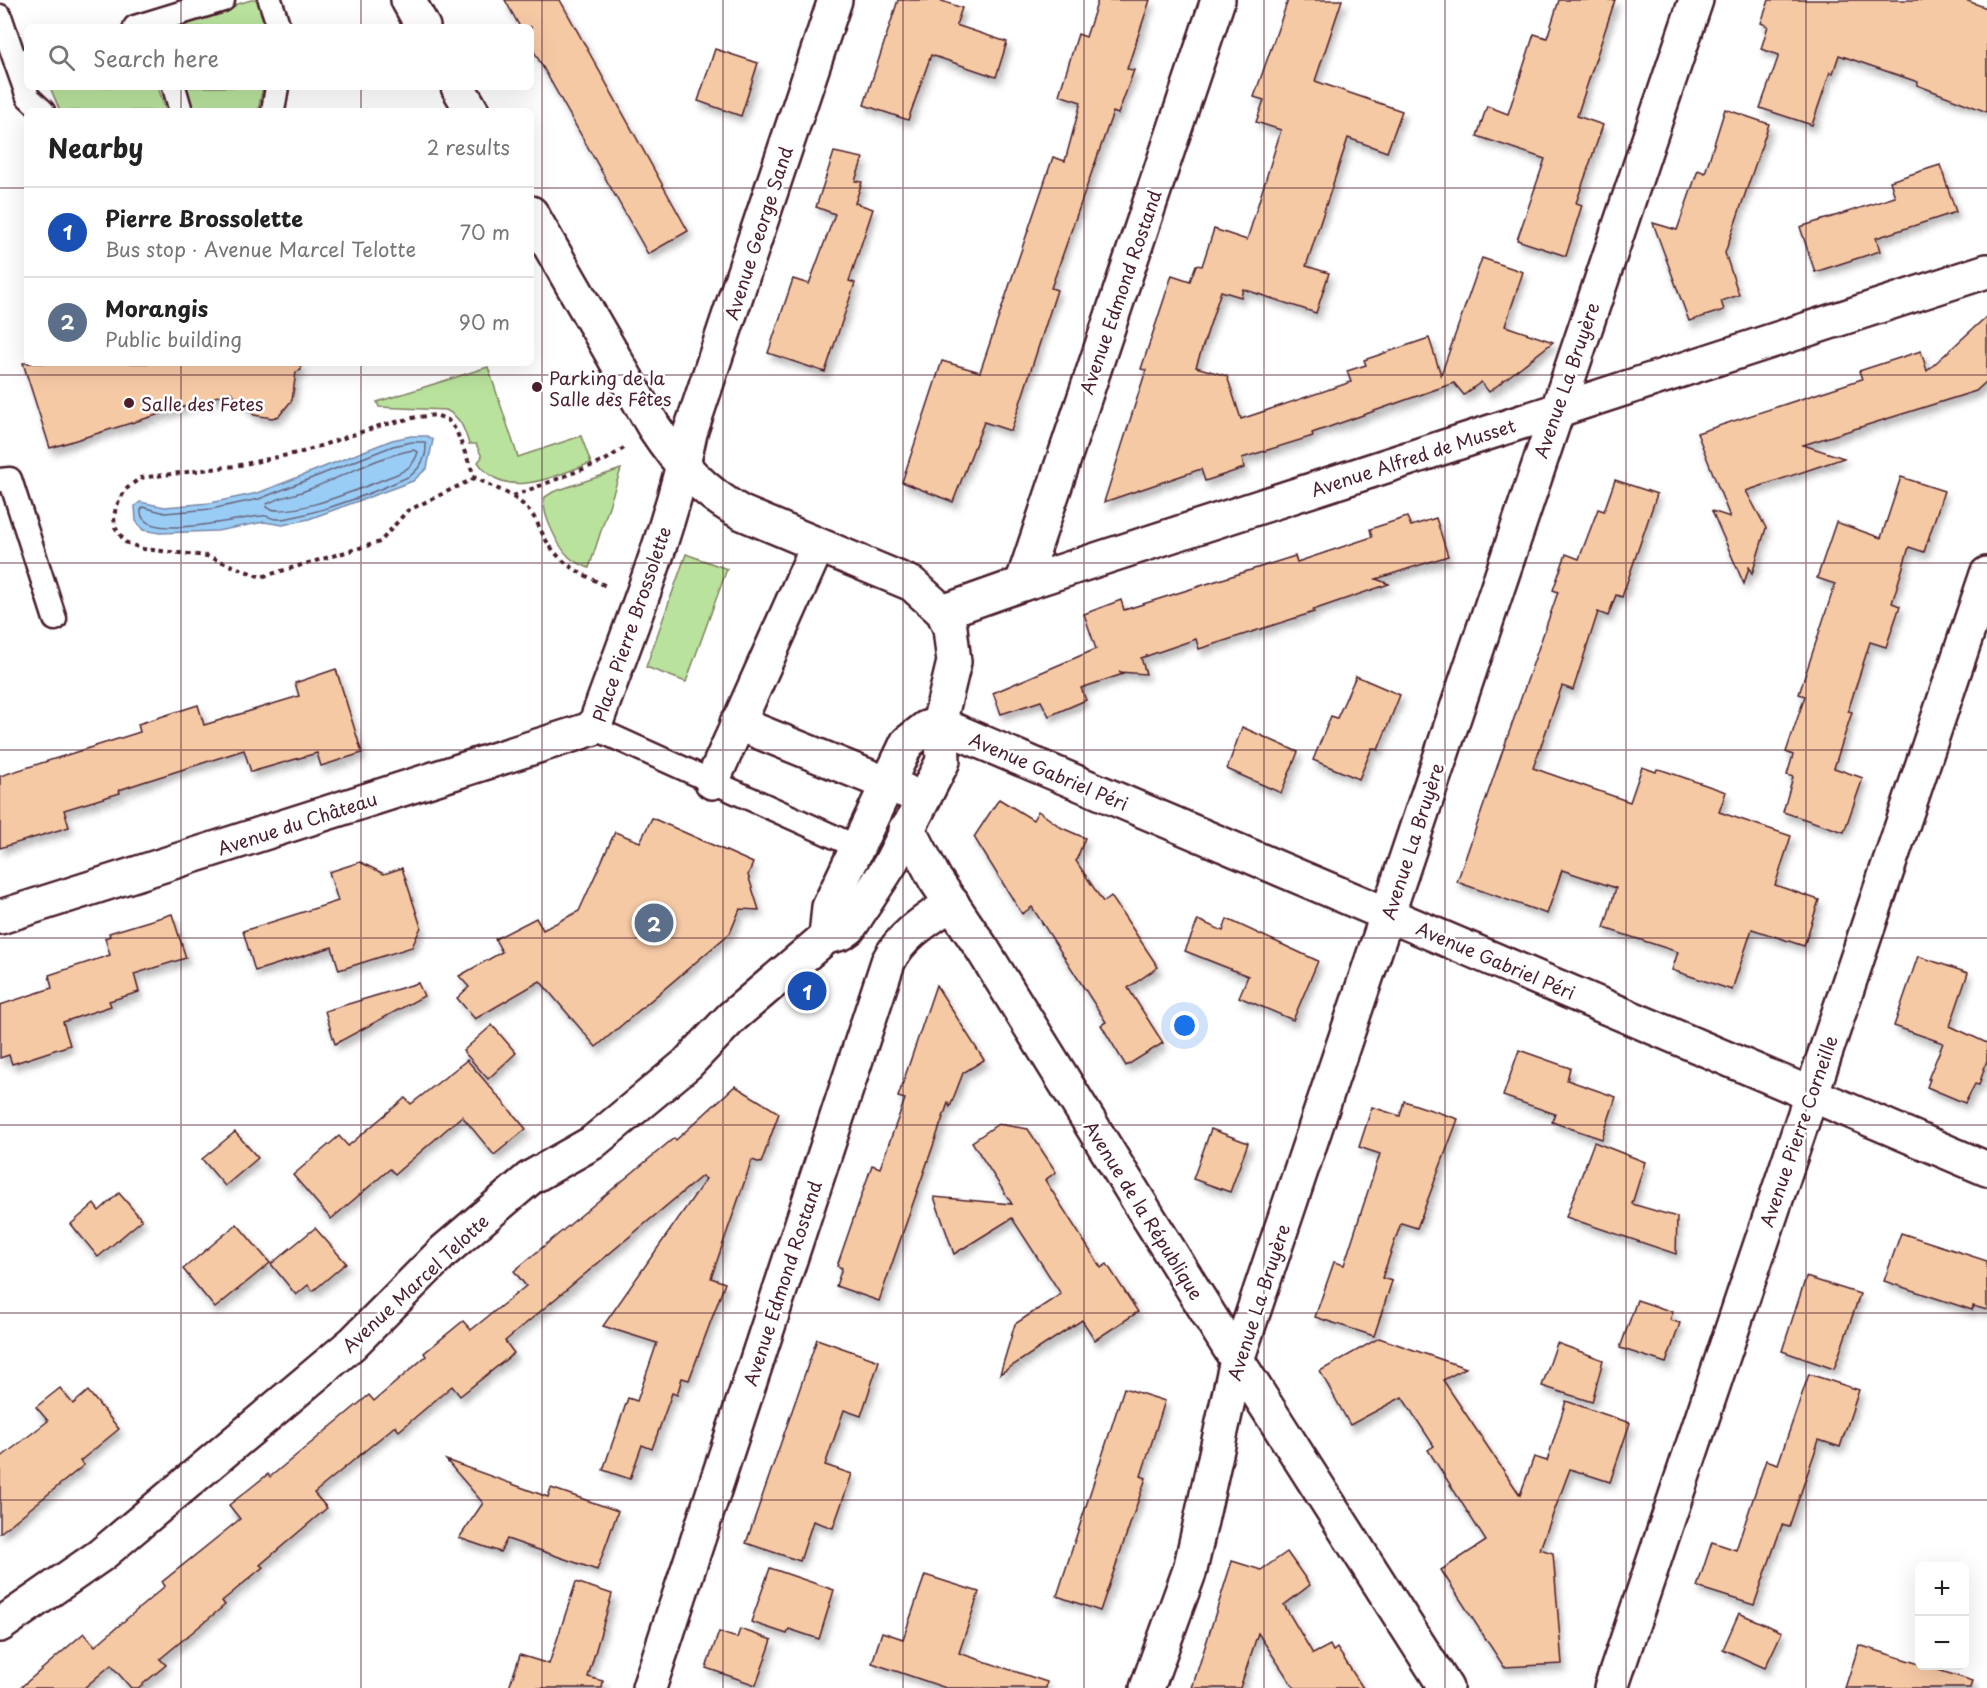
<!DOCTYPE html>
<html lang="en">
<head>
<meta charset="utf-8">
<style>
  :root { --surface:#fff; --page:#f2f2f2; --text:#222; --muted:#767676; --line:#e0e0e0; --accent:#4a1f2b }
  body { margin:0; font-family:"Playpen Sans",sans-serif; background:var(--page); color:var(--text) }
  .controls { position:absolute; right:18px; bottom:18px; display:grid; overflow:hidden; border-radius:9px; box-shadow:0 6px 24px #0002 }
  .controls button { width:54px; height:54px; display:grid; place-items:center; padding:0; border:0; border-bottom:2px solid var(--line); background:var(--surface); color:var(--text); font:30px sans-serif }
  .you { position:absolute; left:1185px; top:1026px; width:21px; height:21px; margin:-15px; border:4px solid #fff; border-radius:50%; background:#1a73e8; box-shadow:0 0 0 9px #1a73e833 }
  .badge { display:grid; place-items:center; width:39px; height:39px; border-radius:50%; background:var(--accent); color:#fff; font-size:20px; font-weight:700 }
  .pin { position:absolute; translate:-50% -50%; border:3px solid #fff; box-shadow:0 2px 6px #0006 }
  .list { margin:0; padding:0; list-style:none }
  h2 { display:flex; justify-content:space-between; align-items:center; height:78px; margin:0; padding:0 24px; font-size:26px }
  h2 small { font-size:20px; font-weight:400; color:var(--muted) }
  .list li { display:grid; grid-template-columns:39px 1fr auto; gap:18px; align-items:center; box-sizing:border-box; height:90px; padding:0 24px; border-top:2px solid var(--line) }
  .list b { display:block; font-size:22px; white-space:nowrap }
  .list p { margin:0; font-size:20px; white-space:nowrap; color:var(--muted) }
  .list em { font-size:20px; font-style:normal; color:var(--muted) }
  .icon { flex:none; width:33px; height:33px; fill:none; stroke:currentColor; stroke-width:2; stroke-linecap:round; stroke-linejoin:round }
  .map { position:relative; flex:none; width:1987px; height:1688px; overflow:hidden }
  .search { position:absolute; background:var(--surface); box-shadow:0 6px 24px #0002; left:24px; top:24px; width:510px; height:66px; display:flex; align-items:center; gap:15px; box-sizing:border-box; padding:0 21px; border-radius:9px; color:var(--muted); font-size:22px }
  .panel { position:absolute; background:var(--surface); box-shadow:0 6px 24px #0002; left:24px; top:108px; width:510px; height:258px; border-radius:9px }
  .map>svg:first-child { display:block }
  .green { fill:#b9e29d; stroke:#828064; stroke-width:1.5 }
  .water { fill:#99cdf6; stroke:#7987a5; stroke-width:1.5 }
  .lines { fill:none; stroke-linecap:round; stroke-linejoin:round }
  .shore { stroke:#6a657c; stroke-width:1.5 }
  .building { fill:#f6c9a5; stroke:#4a1f2b; stroke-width:1.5; filter:url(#shadow) }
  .lane-casing { stroke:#4a1f2b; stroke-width:27 }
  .street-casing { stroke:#4a1f2b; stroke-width:38 }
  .path { stroke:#4a1f2b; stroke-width:4; stroke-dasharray:4.5 4.5; stroke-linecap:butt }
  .lane { stroke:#fff; stroke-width:22 }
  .street { stroke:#fff; stroke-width:33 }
  .grid { fill:none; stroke:#4a1f2b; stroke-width:1.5; stroke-opacity:0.55 }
  .poi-dot { fill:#4a1f2b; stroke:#fff; stroke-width:2 }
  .labels { text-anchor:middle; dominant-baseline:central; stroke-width:5; stroke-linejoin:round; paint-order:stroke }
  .street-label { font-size:18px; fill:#4a1f2b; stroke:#fff }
  .poi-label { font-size:18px; fill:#4a1f2b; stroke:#fff; text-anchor:start }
</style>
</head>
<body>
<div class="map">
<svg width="1987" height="1688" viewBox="0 0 1987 1688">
  <defs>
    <filter id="shadow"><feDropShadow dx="3.5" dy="6" stdDeviation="3" flood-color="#0004"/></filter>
  </defs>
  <rect width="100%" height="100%" fill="#fff"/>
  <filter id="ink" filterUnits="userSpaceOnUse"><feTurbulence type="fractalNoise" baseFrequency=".0167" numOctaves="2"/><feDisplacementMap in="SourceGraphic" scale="12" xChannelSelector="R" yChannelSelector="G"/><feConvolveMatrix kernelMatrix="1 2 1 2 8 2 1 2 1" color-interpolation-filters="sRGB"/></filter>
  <g filter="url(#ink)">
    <!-- green -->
    <g class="green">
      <path d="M251,0H257L265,27H183L182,21Z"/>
      <path d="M50,87H158L166,111H60Z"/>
      <path d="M185,87H263L258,111H192Z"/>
      <path d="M488,367L518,457L581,436L591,463C556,475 505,503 478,462L482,457L476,444H469C464,428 461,418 446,410L379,407L377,402Z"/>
      <path d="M621,469L589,568C582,565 574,562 569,557C558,546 540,512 545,497L553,492Z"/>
      <path d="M686,554L727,569L686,682L646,667Z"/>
    </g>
    <!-- water -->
    <path class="water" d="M411,436H427L433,440L427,468L413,481L309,519L283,525L264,522L217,531L160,533L143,530L136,521L135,506L140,502L165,507L210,503L258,493L392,440Z"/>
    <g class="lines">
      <!-- shore -->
      <g class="shore">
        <path d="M412,442H425C429,455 420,468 410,476C378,491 341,505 306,514C297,516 285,520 275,519C270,518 267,515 262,516C241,517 138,544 141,510L143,507L165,513L211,509L259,499L393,446Z"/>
        <path d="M413,450L418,452C414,465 407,470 395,475C370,484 288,521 266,507L267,504C280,497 294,495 307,490C343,477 376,457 413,450Z"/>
      </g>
    </g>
    <!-- building -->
    <g class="building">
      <path d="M505,0H560L688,231L648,254L531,46V27H520Z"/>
      <path d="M898,0H939L962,8L956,25L1007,42L996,77L931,55L908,120L864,105Z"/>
      <path d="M1098,0H1150L1127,69L1134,70L1118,114L1113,112L1051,288L1057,290L1011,431L984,422L953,502L902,482L942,361L980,372L1053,157L1065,161L1081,102L1059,95L1078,34L1086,37Z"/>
      <path d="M1288,0H1342L1315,81L1402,111L1387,152L1348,138L1306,266L1329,273L1316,313L1243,289L1241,297L1221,291L1196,367L1227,376L1241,419L1351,382L1347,371L1366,365L1364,360L1429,338L1441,375L1482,258L1523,272L1505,326L1553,342L1489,392L1481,382L1464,395L1454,383L1312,433L1313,436L1242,458L1244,468L1205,481L1201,469L1104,502L1146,370L1141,369L1172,275L1190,281L1196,265L1202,266L1214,229L1247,240L1281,130L1256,122L1264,100L1254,97Z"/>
      <path d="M1559,0H1615L1577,116L1603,125L1576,203L1582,205L1566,256L1517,240L1545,159L1477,136L1487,106L1508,114L1534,34L1547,38Z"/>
      <path d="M1769,0H1965L1987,8V112L1917,85L1918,82L1839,55L1833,73L1830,72L1812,125L1760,108L1779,55L1761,49L1768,26L1761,23Z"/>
      <path d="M715,49L758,63L741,116L698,101Z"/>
      <path d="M1725,109L1769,124L1725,253L1739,295L1721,301L1724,310L1689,321L1653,223L1677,230L1698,170L1705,173Z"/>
      <path d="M834,152L863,158L855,181L862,182L855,203L873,209L849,281L855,283L825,372L768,353L793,279L809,284L835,214L816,207Z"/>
      <path d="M1940,165L1956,212L1876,238L1880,251L1815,272L1800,227L1895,197L1890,181Z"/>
      <path d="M1987,316V381L1976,391L1803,445L1844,458L1746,491L1766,528L1752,574L1749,567L1744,584L1712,511L1730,517L1697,433L1862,379L1859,371L1921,351L1927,371Z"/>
      <path d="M23,363H300L301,370L296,372L292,400L279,416L272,418L254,415L231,392L50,448Z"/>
      <path d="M1901,477L1944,491L1924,552L1909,547L1892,603L1900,606L1886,647L1870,642L1848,711L1852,712L1834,768L1863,778L1844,832L1783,812L1793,777L1787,775L1793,755L1786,752L1805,696L1799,694L1835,584L1817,578L1836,522L1881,538Z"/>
      <path d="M1615,480L1657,494L1622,597L1616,595L1608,616L1598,612L1573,690L1562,686L1533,768L1630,802L1642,767L1656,772L1657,769L1662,770L1726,792L1719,812L1791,836L1775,885L1819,900L1804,946L1752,929L1732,990L1672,970L1678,952L1604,928L1616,888L1562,870L1547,914L1457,882L1558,592L1553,590L1566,554L1579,559L1598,509L1604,511Z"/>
      <path d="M1407,517L1411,526L1436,518L1448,556L1376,579L1389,584L1313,610L1314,612L1199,649L1196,639L1141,658L1146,674L1119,672L1123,674L1081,688L1086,700L1049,716L1041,701L1001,714L993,693L1096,649L1084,614L1121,600L1124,610L1295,556L1297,562L1372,537L1370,529Z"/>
      <path d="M336,669L362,753L321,766L317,753L251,772L244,750L140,783L119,790L120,793L64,810L69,827L0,848V776L140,732L138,724L198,705L204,725L299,696L295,683Z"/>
      <path d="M1356,676L1400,695L1378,750L1372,748L1359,779L1313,760L1331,716L1337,718Z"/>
      <path d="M1242,727L1298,752L1281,793L1227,769Z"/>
      <path d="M999,799L1033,820L1038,811L1062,828L1085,838L1076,861L1103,902L1111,896L1158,967L1128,988L1163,1043L1126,1066L1101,1025L1106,1022L1032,907L1022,914L974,837Z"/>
      <path d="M652,818L753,863L748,875L759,910L740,909L730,933L596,1047L540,981L475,1019L457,998L469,987L459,976L502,952L495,939L536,918L543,930L579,911L615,832L640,842Z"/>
      <path d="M360,862L384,874L402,868L421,927L412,947L339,970L332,947L255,971L243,931L338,901L329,872Z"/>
      <path d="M172,914L186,958L134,974L139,992L109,1001L111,1006L63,1022L70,1045L12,1064L9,1055L0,1058V1005L52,988L49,975L110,955L105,938L110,936L109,933Z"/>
      <path d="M1227,919L1318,961L1293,1020L1239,997L1248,976L1185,951L1198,920L1223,931Z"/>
      <path d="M1918,956L1968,973L1950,1026L1987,1043V1060L1979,1085L1975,1084L1965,1103L1927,1087L1930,1079H1928L1943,1043L1894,1026Z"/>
      <path d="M418,983L424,996L335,1044L325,1011Z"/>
      <path d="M936,985L984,1060L963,1073L950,1107L948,1103L879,1301L836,1286L842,1268L837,1266L872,1165L880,1168L905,1099L898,1097Z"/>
      <path d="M492,1025L516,1053L488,1079L463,1051Z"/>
      <path d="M1519,1050L1570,1068L1567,1080L1616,1097L1602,1139L1552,1122L1555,1114L1503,1096Z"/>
      <path d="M467,1060L526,1129L494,1155L462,1116L395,1174L390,1169L331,1219L293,1175L339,1136L348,1146L405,1098L411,1104Z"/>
      <path d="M735,1086L779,1113L761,1163L752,1160L711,1278L725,1283L689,1380L682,1378L677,1395L672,1393L652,1449L642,1445L630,1479L603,1470L628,1398L637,1401L657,1343L603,1326L706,1179L702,1176L505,1341L514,1353L460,1396L452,1386L399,1431L395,1426L314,1493L327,1508L260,1565L263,1567L222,1601L225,1605L160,1659L166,1665L138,1688H131L111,1665L84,1688H20L84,1633L95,1646L165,1586L162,1582L240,1519L229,1505L268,1474L270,1477L369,1395L374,1401L426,1356L424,1353L463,1321L471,1330L526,1286L514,1271L674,1138L676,1140Z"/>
      <path d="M1404,1101L1458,1119L1417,1228L1401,1223L1382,1278L1392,1281L1374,1336L1315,1317L1334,1262L1344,1265L1380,1154L1359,1147L1372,1107L1400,1116Z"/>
      <path d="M998,1124L1028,1129L1056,1172L1045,1180L1101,1268L1107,1264L1138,1312L1095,1340L1082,1320L1000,1374L1015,1324L1061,1294L1012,1218L954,1254L934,1197L1012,1204L972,1142Z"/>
      <path d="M1211,1129L1248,1143L1230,1192L1193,1179Z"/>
      <path d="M235,1132L258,1158L225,1186L202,1159Z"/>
      <path d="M1594,1142L1645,1162L1632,1204L1677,1217L1676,1254L1566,1217Z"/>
      <path d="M119,1193L142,1220L98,1257L71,1224L94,1204L99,1211Z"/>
      <path d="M237,1224L270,1263L215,1308L183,1269Z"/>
      <path d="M315,1228L346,1263L313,1291L308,1285L296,1295L271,1264Z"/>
      <path d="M1901,1233L1987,1261V1310L1973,1306L1972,1310L1884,1281Z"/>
      <path d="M1806,1277L1860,1294L1834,1369L1782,1351Z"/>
      <path d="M1637,1300L1673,1312L1670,1320L1680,1323L1666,1363L1620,1348Z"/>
      <path d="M1379,1338L1466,1368L1443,1380L1520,1495L1534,1457L1547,1461L1566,1401L1630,1423L1610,1482L1570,1469L1540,1549L1553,1553L1562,1664L1504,1667L1441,1570L1486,1541L1428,1450L1434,1446L1402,1397L1350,1425L1320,1371Z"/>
      <path d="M817,1339L879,1361L861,1416L844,1410L825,1465L852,1474L833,1528L813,1521L800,1561L746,1543Z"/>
      <path d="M1557,1343L1603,1360L1592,1402L1542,1386Z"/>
      <path d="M1809,1374L1859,1390L1840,1447L1819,1440L1789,1527L1782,1525L1754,1605L1697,1587L1712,1542L1736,1550L1766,1460L1778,1464Z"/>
      <path d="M60,1388L73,1404L88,1391L119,1429L80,1461L84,1465L0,1533V1458L48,1421L36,1407Z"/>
      <path d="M1124,1388L1165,1401L1141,1476L1146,1478L1100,1611L1057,1596Z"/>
      <path d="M446,1460L548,1497L551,1488L618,1511L597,1570L507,1539L500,1552L459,1538L483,1503Z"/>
      <path d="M1287,1552L1310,1585L1284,1605L1313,1654L1330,1645L1333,1651L1337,1648L1363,1688H1294L1258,1633L1240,1688H1192L1232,1561L1261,1570Z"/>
      <path d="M770,1568L834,1590L819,1639L789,1629L787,1634L751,1622Z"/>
      <path d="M925,1575L979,1592L959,1653L1047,1682L1046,1688H946L872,1663L882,1632L903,1639Z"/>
      <path d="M576,1582L612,1594L588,1677L603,1681L602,1688H509L520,1655L549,1664Z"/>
      <path d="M1739,1613L1782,1632L1765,1668L1723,1649Z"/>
      <path d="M740,1629L772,1640L756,1685L706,1668L719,1632L737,1638Z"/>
      <path d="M1859,1645L1973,1681L1971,1688H1845Z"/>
    </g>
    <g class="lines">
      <defs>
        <g id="lane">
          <path d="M270,0L279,27"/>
          <path d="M0,16L16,63L27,60"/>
          <path d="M135,27L223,0"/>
          <path d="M16,63L28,97L43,111"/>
          <path d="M174,87L181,111"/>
          <path d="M273,111L277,87"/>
          <path d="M0,480L10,479L55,619"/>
          <path d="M594,728L857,847"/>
        </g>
        <g id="street">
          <path d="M408,0L423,27"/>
          <path d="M458,87L472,111"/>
          <path d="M1022,584L1218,0"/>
          <path d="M943,612L1022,584L1987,271"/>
          <path d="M737,723L905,791"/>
          <path d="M939,724L1987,1169"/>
          <path d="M712,782L818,545"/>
          <path d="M905,830L915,841L935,879L983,950L1237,1360L1446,1688"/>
          <path d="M0,917L594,728C628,632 670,533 690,433L835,0"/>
          <path d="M826,937L829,907L907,743L926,728L939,724"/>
          <path d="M0,1625L101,1555L353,1343L444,1251L530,1178L592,1143L687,1064L732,1017L826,937L842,933L849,928L889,866L943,761L942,737L939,724L954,662L950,628L943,612L912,584L742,513C704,493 677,462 654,427L531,213"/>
          <path d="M649,1688L888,962C901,935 927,920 952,903"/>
          <path d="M1147,1688L1190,1570L1237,1360L1696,0"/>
          <path d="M1611,1688L1987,574"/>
        </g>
      </defs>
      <!-- lane casing -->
      <use href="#lane" class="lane-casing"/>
      <!-- street casing -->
      <use href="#street" class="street-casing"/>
      <!-- path -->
      <g class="path">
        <path d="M475,478L407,511L380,542L261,577L207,556L143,549L125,542L115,527L114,517L116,507L125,490L140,478L235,466L302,452L379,426L417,417L436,415L448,420L456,430L475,478L513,496L604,461L624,448"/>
        <path d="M513,497C540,515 535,526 552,549C566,567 586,576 606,586"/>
      </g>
      <!-- lane -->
      <use href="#lane" class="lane"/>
      <!-- street -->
      <use href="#street" class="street"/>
    </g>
  </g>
  <!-- grid -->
  <path class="grid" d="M181,0V27M361,0V27M542,0V1688M723,0V1688M903,0V1688M1084,0V1688M1264,0V1688M1445,0V1688M1626,0V1688M1806,0V1688M181,87V111M361,87V111M0,188H27M531,188H1987M181,363V1688M361,363V1688M0,375H1987M0,563H1987M0,750H1987M0,938H1987M0,1125H1987M0,1313H1987M0,1500H1987"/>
  <!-- markers -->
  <g class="poi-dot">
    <circle cx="537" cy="387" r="6"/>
    <circle cx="129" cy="403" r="6"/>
  </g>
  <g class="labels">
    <!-- street labels -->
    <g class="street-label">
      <text transform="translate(758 233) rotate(-72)">Avenue George Sand</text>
      <text transform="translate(1120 292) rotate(-71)">Avenue Edmond Rostand</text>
      <text transform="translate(1566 380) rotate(-71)">Avenue La Bruyère</text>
      <text transform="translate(1413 457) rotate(-18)">Avenue Alfred de Musset</text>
      <text transform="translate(631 624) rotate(-71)">Place Pierre Brossolette</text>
      <text transform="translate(1049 771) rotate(23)">Avenue Gabriel Péri</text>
      <text transform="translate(297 823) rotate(-18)">Avenue du Château</text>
      <text transform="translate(1412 841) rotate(-72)">Avenue La Bruyère</text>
      <text transform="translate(1496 960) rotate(23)">Avenue Gabriel Péri</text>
      <text transform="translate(1798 1131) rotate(-71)">Avenue Pierre Corneille</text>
      <text transform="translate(1144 1210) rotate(58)">Avenue de la République</text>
      <text transform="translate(415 1283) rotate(-43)">Avenue Marcel Telotte</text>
      <text transform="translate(782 1283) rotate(-72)">Avenue Edmond Rostand</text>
      <text transform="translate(1258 1302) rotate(-72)">Avenue La Bruyère</text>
    </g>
    <!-- poi labels -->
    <g class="poi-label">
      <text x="549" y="377">Parking de la<tspan x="549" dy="21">Salle des Fêtes</tspan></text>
      <text x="141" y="403">Salle des Fetes</text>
    </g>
  </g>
</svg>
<div class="controls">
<button>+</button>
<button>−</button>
</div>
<div class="you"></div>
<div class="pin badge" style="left:807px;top:991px;background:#1a4fb4">1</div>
<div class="pin badge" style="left:654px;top:923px;background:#5c6f8a">2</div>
<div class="search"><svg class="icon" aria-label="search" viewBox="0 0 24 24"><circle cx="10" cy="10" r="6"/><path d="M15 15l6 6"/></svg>Search here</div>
<section class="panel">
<h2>Nearby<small>2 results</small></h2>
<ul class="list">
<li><span class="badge" style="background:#1a4fb4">1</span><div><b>Pierre Brossolette</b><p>Bus stop · Avenue Marcel Telotte</p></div><em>70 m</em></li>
<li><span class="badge" style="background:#5c6f8a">2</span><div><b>Morangis</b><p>Public building</p></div><em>90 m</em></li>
</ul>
</section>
</div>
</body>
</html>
